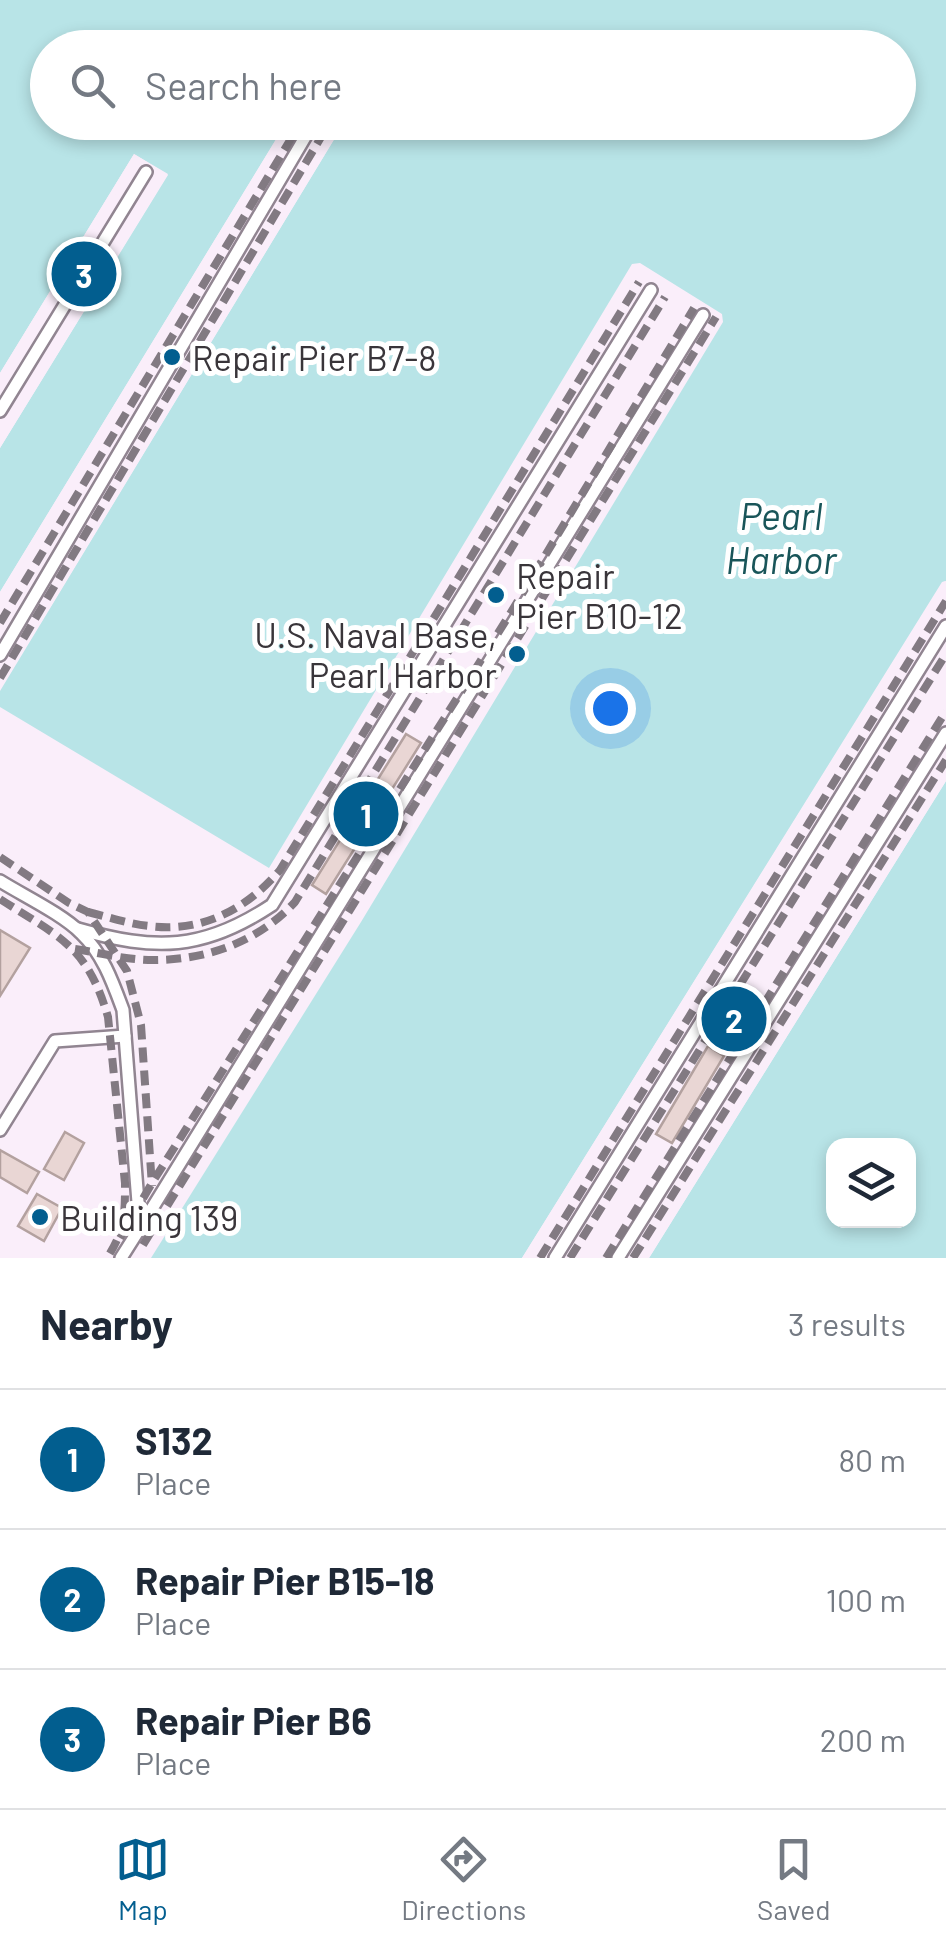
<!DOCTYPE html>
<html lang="en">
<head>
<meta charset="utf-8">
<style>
  :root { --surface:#fff; --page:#f2f2f3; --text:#1f2937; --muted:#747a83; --line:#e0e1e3; --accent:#025e8f }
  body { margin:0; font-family:Barlow,sans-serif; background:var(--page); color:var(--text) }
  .controls { position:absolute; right:30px; bottom:30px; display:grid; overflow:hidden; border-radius:20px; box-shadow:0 5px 15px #0003 }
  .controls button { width:90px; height:90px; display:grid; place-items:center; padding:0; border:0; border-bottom:2px solid var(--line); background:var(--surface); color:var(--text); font:50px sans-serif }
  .you { position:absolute; left:610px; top:708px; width:35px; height:35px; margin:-25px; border:8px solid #fff; border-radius:50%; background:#1a73e8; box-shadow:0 0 0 15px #1a73e833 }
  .badge { display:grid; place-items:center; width:65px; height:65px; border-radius:50%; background:var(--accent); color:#fff; font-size:32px; font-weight:700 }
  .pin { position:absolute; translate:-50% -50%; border:5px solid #fff; box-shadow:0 2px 10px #0006 }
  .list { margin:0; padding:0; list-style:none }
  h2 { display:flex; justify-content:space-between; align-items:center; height:130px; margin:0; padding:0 40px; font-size:42px }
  h2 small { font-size:32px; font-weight:400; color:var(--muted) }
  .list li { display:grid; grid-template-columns:65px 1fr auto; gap:30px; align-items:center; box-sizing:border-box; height:140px; padding:0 40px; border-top:2px solid var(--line) }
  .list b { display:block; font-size:38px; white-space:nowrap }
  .list p { margin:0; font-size:32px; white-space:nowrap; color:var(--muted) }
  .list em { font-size:32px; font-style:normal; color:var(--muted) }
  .icon { flex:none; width:55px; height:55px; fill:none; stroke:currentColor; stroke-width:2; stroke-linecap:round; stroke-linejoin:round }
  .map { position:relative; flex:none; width:946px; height:1258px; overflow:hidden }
  .search { position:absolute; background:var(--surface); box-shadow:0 5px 15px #0003; left:30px; right:30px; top:30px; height:110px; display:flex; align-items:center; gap:25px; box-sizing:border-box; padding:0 35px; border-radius:55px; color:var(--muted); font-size:38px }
  .sheet { height:550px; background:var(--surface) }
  nav { display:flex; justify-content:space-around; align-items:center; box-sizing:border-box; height:140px; border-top:2px solid var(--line); background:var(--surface); font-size:28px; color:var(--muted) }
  nav a { display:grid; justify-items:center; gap:5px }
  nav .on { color:var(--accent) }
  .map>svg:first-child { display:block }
  .water { fill:#b8e4e7; fill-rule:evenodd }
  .pier { fill:#faeefa }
  .building { fill:#e9d6d4; stroke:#b3a19f; stroke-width:2.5 }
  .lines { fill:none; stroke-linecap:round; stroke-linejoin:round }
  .service-casing { stroke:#918591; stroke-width:16 }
  .service { stroke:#fff; stroke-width:11 }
  .rail { stroke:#827a82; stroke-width:8; stroke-dasharray:15 8; stroke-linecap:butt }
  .poi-dot { fill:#025e8f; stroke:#fff; stroke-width:4 }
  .labels { text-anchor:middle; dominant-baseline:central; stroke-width:10; stroke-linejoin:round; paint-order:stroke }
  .poi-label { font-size:35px; fill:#39353a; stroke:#fff; text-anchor:start }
  .water-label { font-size:38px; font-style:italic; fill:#195559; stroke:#fff }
</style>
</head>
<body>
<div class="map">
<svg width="946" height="1258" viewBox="0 0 946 1258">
  <rect width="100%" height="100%" fill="#faeefa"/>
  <!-- water -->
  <g class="water">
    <path d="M0,0H946V581L942,582L522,1258H151L361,922L723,322L722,314L640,263L632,264L269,868L0,707V691L344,123L898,122V48H48V122L286,123L0,592V448L168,175L134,154L0,373Z"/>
    <path d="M946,781V1258H649ZM834,1146H908V1220H834Z"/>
  </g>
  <!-- pier -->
  <g class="pier">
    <path d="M291,122L4,595L0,597V592L286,123Z"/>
    <path d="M338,122L344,123L40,624L36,622Z"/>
    <path d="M134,154L168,174L0,448V439L161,176L136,161L4,375L0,378V373Z"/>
    <path d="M946,581V586L528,1258H522L943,582Z"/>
    <path d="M946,776V781L649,1258H644L942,778Z"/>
  </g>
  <!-- building -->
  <g class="building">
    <path d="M406,734L421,743L326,894L312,885Z"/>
    <path d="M0,930L30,948L0,996Z"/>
    <path d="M708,1046L724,1056L672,1143L656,1134Z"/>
    <path d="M65,1132L84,1143L64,1180L44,1169Z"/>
    <path d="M0,1150L39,1172L27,1193L0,1177Z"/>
    <path d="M37,1194L62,1208L44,1241L18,1226Z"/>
  </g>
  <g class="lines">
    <defs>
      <g id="service">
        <path d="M0,411L146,172"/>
        <path d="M0,655L314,122"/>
        <path d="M0,881C24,896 62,914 81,933C103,954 113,983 123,1010L140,1228L121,1258"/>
        <path d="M78,929C155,951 203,951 272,905L651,290"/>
        <path d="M0,1130L55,1041L125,1036"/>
        <path d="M140,1228L703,315"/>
        <path d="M555,1258L946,626"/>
        <path d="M618,1258L946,733"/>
      </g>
    </defs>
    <!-- service casing -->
    <use href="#service" class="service-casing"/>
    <!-- service -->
    <use href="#service" class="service"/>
    <!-- rail -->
    <g class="rail">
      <path d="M0,623L301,122"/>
      <path d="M0,678L330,122"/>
      <path d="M0,857L69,903L88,912L127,971L141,1025L152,1186"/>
      <path d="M0,899C59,937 87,945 108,1017L125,1183C125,1215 125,1230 107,1258"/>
      <path d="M88,912C109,917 129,924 149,926C202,933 247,909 280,870L639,282"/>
      <path d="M75,949C100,953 127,960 153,960C207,960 258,942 295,902L665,297"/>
      <path d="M120,1238L152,1183L510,614L694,308"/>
      <path d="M143,1245L716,317"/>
      <path d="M540,1258L946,601"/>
      <path d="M570,1258L946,654"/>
      <path d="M606,1258L946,711"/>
      <path d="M633,1258L946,760"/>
    </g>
  </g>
  <!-- markers -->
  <g class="poi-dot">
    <circle cx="172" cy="357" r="10"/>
    <circle cx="496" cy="595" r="10"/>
    <circle cx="517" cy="654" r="10"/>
    <circle cx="40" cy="1217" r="10"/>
  </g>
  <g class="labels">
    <!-- poi labels -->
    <g class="poi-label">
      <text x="192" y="357">Repair Pier B7-8</text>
      <text x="516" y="575">Repair<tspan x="516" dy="40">Pier B10-12</tspan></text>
      <text x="497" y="634" text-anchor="end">U.S. Naval Base,<tspan x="497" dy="40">Pearl Harbor</tspan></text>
      <text x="60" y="1217">Building 139</text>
    </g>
    <!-- water labels -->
    <g class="water-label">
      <text x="781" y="515">Pearl<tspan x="781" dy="44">Harbor</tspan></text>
    </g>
  </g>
</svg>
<div class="controls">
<button><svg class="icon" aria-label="layers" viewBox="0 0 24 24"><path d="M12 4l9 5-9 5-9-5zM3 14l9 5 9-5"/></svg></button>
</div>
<div class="you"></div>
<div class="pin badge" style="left:366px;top:814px">1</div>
<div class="pin badge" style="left:734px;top:1019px">2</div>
<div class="pin badge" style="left:84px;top:274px">3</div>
<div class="search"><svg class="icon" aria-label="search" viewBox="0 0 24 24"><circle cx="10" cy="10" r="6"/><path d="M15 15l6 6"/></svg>Search here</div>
</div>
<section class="sheet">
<h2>Nearby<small>3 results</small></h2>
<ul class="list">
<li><span class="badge">1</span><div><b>S132</b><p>Place</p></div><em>80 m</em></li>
<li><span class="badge">2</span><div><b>Repair Pier B15-18</b><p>Place</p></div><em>100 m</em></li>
<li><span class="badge">3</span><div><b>Repair Pier B6</b><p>Place</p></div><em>200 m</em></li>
</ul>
</section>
<nav>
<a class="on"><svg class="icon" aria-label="map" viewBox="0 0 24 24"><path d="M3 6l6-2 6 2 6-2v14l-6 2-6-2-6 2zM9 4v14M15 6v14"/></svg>Map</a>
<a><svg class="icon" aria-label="directions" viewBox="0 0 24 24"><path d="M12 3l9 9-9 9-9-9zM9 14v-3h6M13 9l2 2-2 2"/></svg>Directions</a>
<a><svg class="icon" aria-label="saved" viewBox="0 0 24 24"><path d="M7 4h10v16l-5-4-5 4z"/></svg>Saved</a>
</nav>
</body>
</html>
